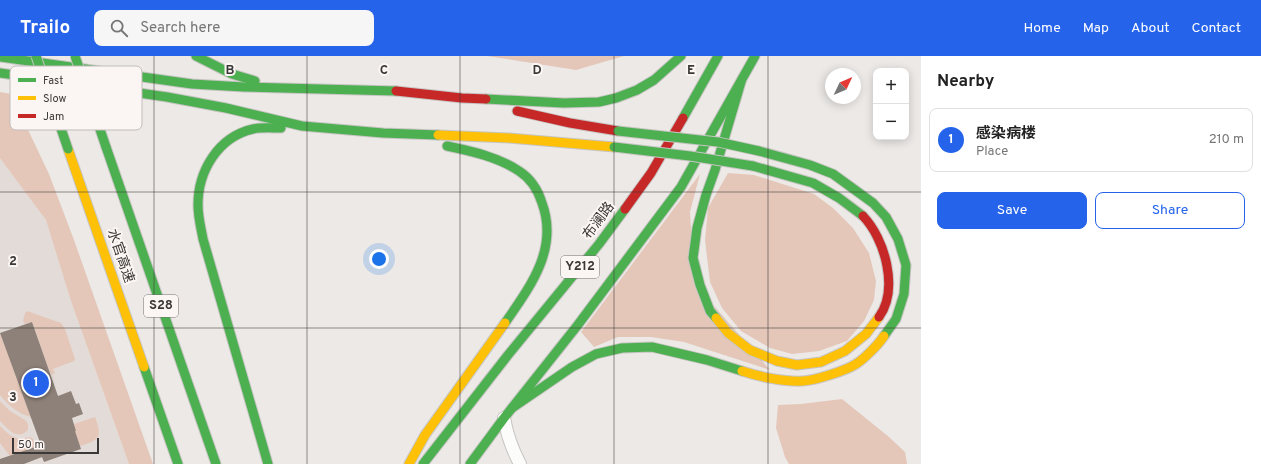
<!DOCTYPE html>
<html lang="en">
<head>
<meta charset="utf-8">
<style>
  :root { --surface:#fff; --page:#f6f6f6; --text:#222; --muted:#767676; --line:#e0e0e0; --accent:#2563eb }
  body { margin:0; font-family:Overpass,"Noto Sans SC",sans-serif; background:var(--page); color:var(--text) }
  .controls { position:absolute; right:12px; top:12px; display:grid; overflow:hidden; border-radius:8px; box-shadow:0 2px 10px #0003 }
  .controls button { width:36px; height:36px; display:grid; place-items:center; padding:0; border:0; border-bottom:1px solid var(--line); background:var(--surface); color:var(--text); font:20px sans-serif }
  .compass { position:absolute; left:825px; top:12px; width:36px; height:36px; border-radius:50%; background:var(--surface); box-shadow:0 2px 10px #0003; rotate:46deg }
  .scale { position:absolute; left:12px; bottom:10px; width:87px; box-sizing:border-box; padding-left:4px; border:2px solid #3b3938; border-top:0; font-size:11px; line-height:14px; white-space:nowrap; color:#3b3938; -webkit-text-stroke:3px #fbf6f3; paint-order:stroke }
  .you { position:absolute; left:379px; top:203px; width:14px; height:14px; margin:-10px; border:3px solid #fff; border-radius:50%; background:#1a73e8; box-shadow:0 0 0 6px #1a73e833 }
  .badge { display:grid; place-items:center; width:26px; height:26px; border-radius:50%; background:var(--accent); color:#fff; font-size:13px; font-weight:700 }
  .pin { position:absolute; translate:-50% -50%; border:2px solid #fff; box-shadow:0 1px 4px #0006 }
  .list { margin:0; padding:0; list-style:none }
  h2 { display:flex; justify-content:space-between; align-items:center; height:52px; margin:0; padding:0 16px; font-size:17px }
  h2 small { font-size:13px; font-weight:400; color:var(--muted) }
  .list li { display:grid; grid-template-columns:26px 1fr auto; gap:12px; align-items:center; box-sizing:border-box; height:64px; margin:0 8px 8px; padding:0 8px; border:1px solid var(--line); border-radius:8px }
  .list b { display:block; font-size:15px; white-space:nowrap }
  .list p { margin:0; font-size:13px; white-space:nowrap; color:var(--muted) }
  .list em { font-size:13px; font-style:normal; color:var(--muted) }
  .actions { display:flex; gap:8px; padding:12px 16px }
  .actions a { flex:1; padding:9px 0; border:1px solid var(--accent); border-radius:8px; text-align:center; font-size:14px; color:var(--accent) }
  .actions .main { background:var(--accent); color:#fff }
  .icon { flex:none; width:22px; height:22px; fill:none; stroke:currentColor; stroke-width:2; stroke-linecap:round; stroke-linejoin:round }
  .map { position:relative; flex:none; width:921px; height:408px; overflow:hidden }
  header { display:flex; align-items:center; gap:24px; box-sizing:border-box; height:56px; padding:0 20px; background:var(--accent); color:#fff }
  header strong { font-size:19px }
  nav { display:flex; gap:22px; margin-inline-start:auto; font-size:14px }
  .search { width:280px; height:36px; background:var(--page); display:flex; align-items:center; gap:10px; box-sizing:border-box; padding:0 14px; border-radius:8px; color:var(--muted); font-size:15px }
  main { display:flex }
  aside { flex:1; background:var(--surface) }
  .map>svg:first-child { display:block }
  .built { fill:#e3dbd7 }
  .green { fill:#e4c7b9 }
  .building { fill:#8d8179 }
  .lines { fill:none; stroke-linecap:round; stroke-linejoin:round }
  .street-casing { stroke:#c7c5c3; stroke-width:14 }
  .fast-casing { stroke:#c7c5c3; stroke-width:11 }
  .slow-casing { stroke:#c7c5c3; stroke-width:11 }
  .jam-casing { stroke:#c7c5c3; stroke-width:11 }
  .street { stroke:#fcfcfb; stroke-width:12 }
  .fast { stroke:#4caf50; stroke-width:9 }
  .slow { stroke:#ffc107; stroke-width:9 }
  .jam { stroke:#c62828; stroke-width:9 }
  .fast-bridge-casing { stroke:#c7c5c3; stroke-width:11; stroke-linecap:butt }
  .fast-bridge { stroke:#4caf50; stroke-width:9 }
  .grid { fill:none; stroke:#3b3938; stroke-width:1; stroke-opacity:0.55 }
  .labels { text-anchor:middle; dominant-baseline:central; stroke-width:4; stroke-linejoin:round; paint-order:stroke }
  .shield { fill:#fbf6f3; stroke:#757270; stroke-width:1 }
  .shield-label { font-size:13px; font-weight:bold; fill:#3b3938 }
  .street-label { font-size:14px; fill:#3b3938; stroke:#fbf6f3 }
  .key { fill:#fbf6f3; stroke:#c1bdbb; stroke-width:1 }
  .key-label { font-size:11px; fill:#3b3938 }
  .grid-label { font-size:13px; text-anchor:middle; font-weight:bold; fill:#3b3938; stroke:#fbf6f3; stroke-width:4; stroke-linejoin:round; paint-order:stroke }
</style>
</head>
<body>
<header>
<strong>Trailo</strong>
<div class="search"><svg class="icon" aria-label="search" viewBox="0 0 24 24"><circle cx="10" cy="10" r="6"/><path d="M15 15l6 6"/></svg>Search here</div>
<nav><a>Home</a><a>Map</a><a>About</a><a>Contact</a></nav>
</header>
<main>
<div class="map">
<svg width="921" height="408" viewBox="0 0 921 408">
  <rect width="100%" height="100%" fill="#ece9e7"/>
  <!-- built -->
  <path class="built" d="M0,101L46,164L61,205L72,248L129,408H0Z"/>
  <!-- green -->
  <g class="green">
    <path d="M487,0H624L576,14Z"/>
    <path d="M0,36L11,38L49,118L74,184L153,408H129L72,248L46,164L0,102Z"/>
    <path d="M728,117L754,119L814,138L833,152L853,172L869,197L876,225L874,244L864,265L847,285L819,295L792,298L770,292L741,275L722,252L710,226L705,184L708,152Z"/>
    <path d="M700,118L690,156L694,227L770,314L684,286L651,281H618L594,291L581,276Z"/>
    <path d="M27,255L61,267L65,273L75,303L74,305L53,313L55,317L51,319L32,266L25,268L23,265L25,257Z"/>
    <path d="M0,273V277L31,361C18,358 8,349 0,339Z"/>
    <path d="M842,343L889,381L905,396L907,408H789L785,401L776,372L778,349L801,348Z"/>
    <path d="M0,345L10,355L25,364L28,368V374C17,385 8,373 0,365Z"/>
    <path d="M95,361C103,382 99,384 80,390L75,375H76L74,368Z"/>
    <path d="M0,370C5,375 10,380 16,382C26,385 33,374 36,391L10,400L0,387Z"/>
  </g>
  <!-- building -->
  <path class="building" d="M32,266L58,340L71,335L76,348L79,347L83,358L72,362L76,375H75L81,393L44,406L42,401L24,408H0V403L41,389L0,277Z"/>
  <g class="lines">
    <defs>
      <path id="street" d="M504,362C507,379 512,393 520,408"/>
      <g id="fast">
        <path d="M196,0L232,18L255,25"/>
        <path d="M0,1L192,28L244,31L396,35"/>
        <path d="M0,17L167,41L226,52L302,70L383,77L438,79"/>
        <path d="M486,43L564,47L599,46L616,42L637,34L654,24L681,0"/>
        <path d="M683,62L718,0"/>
        <path d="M447,90C471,95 498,101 519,115C530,122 538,134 542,147C559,193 530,231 505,267"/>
        <path d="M106,91L216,408"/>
        <path d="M759,95L810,109L833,118L873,147L886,161L898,183L906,209L904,238L896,263L884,280"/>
        <path d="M753,110L813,127L839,142L863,160"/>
        <path d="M716,262L710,255L700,229L693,202L697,172L706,139L715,114L741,26"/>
        <path d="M144,311L178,408"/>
        <path d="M512,352L572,311L596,298L622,292L652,291L707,304L742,315"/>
        <path d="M268,408L203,183C201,172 198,161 198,149C198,115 218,81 253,73C262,71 272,72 281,72"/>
        <path d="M423,408L508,299L599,188L625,153"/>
        <path d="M470,408L504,362L577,270L681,131L755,0"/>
      </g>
      <g id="slow">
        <path d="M438,79L509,82L614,91"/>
        <path d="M68,93L144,311"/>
        <path d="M716,262L728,277L750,294L777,305L797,309L821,306L845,295L866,278L879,261"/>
        <path d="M742,315C760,321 785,326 803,325C816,324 845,315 856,308C864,303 879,288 884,280"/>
        <path d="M409,408L425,379L505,267"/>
      </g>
      <g id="jam">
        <path d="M396,35L462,42L486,43"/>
        <path d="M517,55L570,67L618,75"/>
        <path d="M625,153L651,117L683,62"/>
        <path d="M863,160C885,183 899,233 879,261"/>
      </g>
    </defs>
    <!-- street casing -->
    <use href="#street" class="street-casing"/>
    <!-- fast casing -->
    <use href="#fast" class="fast-casing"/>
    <!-- slow casing -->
    <use href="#slow" class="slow-casing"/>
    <!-- jam casing -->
    <use href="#jam" class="jam-casing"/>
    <!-- street -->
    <use href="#street" class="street"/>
    <!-- fast -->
    <use href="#fast" class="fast"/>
    <!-- slow -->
    <use href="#slow" class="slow"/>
    <!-- jam -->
    <use href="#jam" class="jam"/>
    <defs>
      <g id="fast-bridge">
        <path d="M36,0L68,93"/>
        <path d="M75,0L106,91"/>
        <path d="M618,75L718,86L759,95"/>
        <path d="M614,91L690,100L753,110"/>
      </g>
    </defs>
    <!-- fast-bridge casing -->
    <use href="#fast-bridge" class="fast-bridge-casing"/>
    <!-- fast-bridge -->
    <use href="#fast-bridge" class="fast-bridge"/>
  </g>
  <!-- grid -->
  <path class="grid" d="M154,0V408M307,0V408M460,0V408M614,0V408M768,0V408M0,136H921M0,272H921"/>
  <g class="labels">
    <!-- shield labels -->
    <g class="shield">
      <rect x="561" y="200" width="38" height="22" rx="3"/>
      <rect x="144" y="239" width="34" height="22" rx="3"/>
    </g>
    <g class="shield-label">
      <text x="580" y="211">Y212</text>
      <text x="161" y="250">S28</text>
    </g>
    <!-- street labels -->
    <g class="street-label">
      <text transform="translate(599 165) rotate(-53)">布澜路</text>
      <text transform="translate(120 200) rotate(71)">水官高速</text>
    </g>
  </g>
  <!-- legend -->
  <rect x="10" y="10" width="132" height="64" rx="6" class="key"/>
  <rect x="18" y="22" width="18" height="4" fill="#4caf50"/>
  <rect x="18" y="40" width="18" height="4" fill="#ffc107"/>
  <rect x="18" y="58" width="18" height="4" fill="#c62828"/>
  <g class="key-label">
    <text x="43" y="28">Fast</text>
    <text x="43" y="46">Slow</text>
    <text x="43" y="64">Jam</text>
  </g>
  <g class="grid-label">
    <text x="230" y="18">B</text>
    <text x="384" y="18">C</text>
    <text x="537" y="18">D</text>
    <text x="691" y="18">E</text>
    <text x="13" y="209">2</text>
    <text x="13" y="345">3</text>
  </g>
</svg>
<div class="controls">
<button>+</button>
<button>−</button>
</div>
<svg class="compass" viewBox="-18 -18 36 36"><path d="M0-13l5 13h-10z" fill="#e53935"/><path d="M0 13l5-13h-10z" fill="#767676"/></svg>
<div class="scale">50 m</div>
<div class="you"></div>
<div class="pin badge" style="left:36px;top:327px">1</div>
</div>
<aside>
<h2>Nearby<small></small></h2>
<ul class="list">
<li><span class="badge">1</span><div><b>感染病楼</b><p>Place</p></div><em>210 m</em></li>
</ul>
<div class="actions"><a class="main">Save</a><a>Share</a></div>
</aside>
</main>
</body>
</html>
